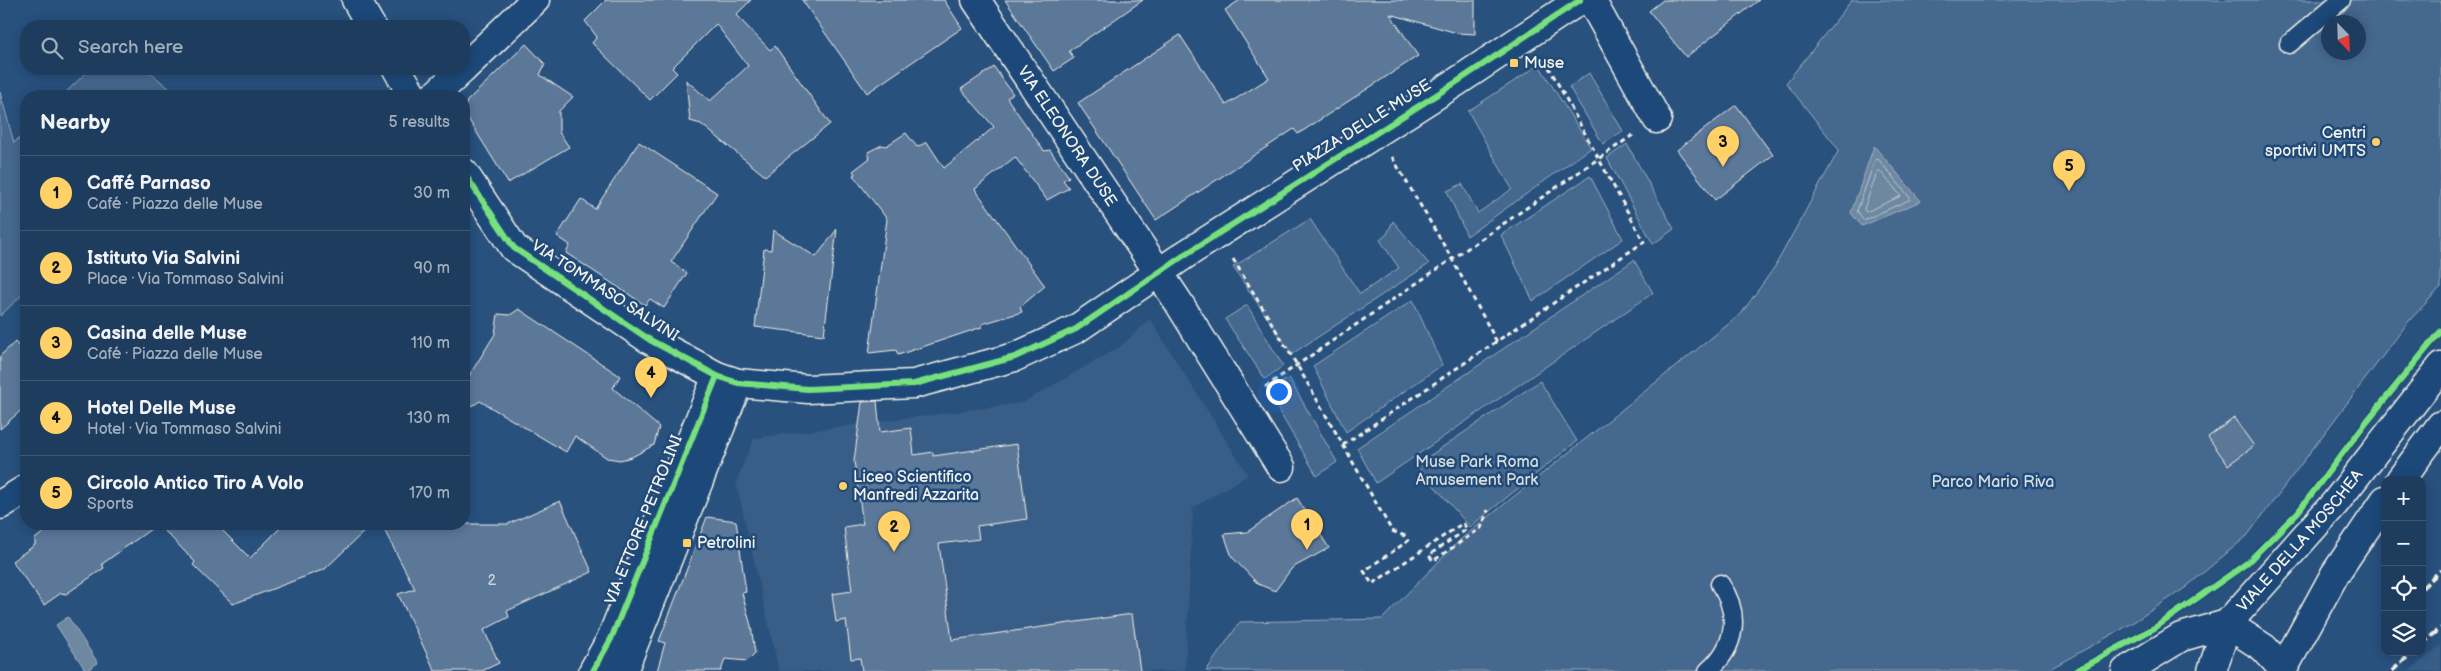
<!DOCTYPE html>
<html lang="en">
<head>
<meta charset="utf-8">
<style>
  :root { --surface:#1e3d5e; --page:#2b4867; --text:#f1f3f6; --muted:#a1aebc; --line:#3c5673; --accent:#ffd166 }
  body { margin:0; font-family:"Balsamiq Sans",sans-serif; background:var(--page); color:var(--text) }
  .controls { position:absolute; right:15px; bottom:15px; display:grid; overflow:hidden; border-radius:10px; box-shadow:0 2px 12px #0003 }
  .controls button { width:45px; height:45px; display:grid; place-items:center; padding:0; border:0; border-bottom:1px solid var(--line); background:var(--surface); color:var(--text); font:25px sans-serif }
  .compass { position:absolute; left:2321px; top:15px; width:45px; height:45px; border-radius:50%; background:var(--surface); box-shadow:0 2px 12px #0003; rotate:157deg }
  .you { position:absolute; left:1278px; top:391px; width:18px; height:18px; margin:-12px; border:4px solid #fff; border-radius:50%; background:#1a73e8; box-shadow:0 0 0 8px #1a73e833 }
  .badge { display:grid; place-items:center; width:32px; height:32px; border-radius:50%; background:var(--accent); color:#111; font-size:16px; font-weight:700 }
  .pin { position:absolute; translate:-50% -41px; filter:drop-shadow(0 1px 2px #0008) }
  .pin::after { content:''; position:absolute; top:26px; width:18px; height:15px; background:inherit; clip-path:polygon(0 0,100% 0,50% 100%) }
  .list { margin:0; padding:0; list-style:none }
  h2 { display:flex; justify-content:space-between; align-items:center; height:65px; margin:0; padding:0 20px; font-size:21px }
  h2 small { font-size:16px; font-weight:400; color:var(--muted) }
  .list li { display:grid; grid-template-columns:32px 1fr auto; gap:15px; align-items:center; box-sizing:border-box; height:75px; padding:0 20px; border-top:1px solid var(--line) }
  .list b { display:block; font-size:19px; white-space:nowrap }
  .list p { margin:0; font-size:16px; white-space:nowrap; color:var(--muted) }
  .list em { font-size:16px; font-style:normal; color:var(--muted) }
  .icon { flex:none; width:28px; height:28px; fill:none; stroke:currentColor; stroke-width:2; stroke-linecap:round; stroke-linejoin:round }
  .map { position:relative; flex:none; width:2441px; height:671px; overflow:hidden }
  .search { position:absolute; background:var(--surface); box-shadow:0 2px 12px #0003; left:20px; top:20px; width:450px; height:55px; display:flex; align-items:center; gap:12px; box-sizing:border-box; padding:0 18px; border-radius:20px; color:var(--muted); font-size:19px }
  .panel { position:absolute; background:var(--surface); box-shadow:0 2px 12px #0003; left:20px; top:90px; width:450px; height:440px; border-radius:20px }
  .map>svg:first-child { display:block }
  .built { fill:#375d86 }
  .green { fill:#45688e; stroke:#9cacbb; fill-rule:evenodd }
  .water { fill:#6e88a2; stroke:#a4b2be }
  .lines { fill:none; stroke-linecap:round; stroke-linejoin:round }
  .shore { stroke:#bec7cc; stroke-width:1 }
  .building { fill:#5b7899; stroke:#f4f1e8 }
  .service-casing { stroke:#f4f1e8; stroke-width:21 }
  .minor-casing { stroke:#f4f1e8; stroke-width:31 }
  .tertiary-casing { stroke:#f4f1e8; stroke-width:31 }
  .secondary-casing { stroke:#f4f1e8; stroke-width:31 }
  .path { stroke:#f4f1e8; stroke-width:3; stroke-dasharray:5 4; stroke-linecap:butt }
  .service { stroke:#1f4a7a; stroke-width:18 }
  .minor { stroke:#1f4a7a; stroke-width:28 }
  .tertiary { stroke:#1f4a7a; stroke-width:28 }
  .secondary { stroke:#1f4a7a; stroke-width:28 }
  .rail { stroke:#f4f1e8; stroke-width:4; stroke-dasharray:8 4; stroke-linecap:butt }
  .cycleway-casing { stroke:#1f4a7a; stroke-width:9 }
  .cycleway { stroke:#77e17e; stroke-width:6 }
  .poi-dot { fill:#ffd166; stroke:#1f4a7a; stroke-width:2 }
  .labels { text-anchor:middle; dominant-baseline:central; stroke-width:5; stroke-linejoin:round; paint-order:stroke }
  .number-label { font-size:14px; fill:#ced3d4 }
  .poi-label { font-size:16px; fill:#f4f1e8; stroke:#1f4a7a; text-anchor:start }
  .street-label { font-size:16px; fill:#f4f1e8; stroke:#1f4a7a }
  .park-label { font-size:16px; fill:#dadcda; stroke:#1f4a7a }
</style>
</head>
<body>
<div class="map">
<svg width="2441" height="671" viewBox="0 0 2441 671">
  <rect width="100%" height="100%" fill="#28517e"/>
  <filter id="ink" filterUnits="userSpaceOnUse"><feTurbulence type="fractalNoise" baseFrequency=".02" numOctaves="2"/><feDisplacementMap in="SourceGraphic" scale="10" xChannelSelector="R" yChannelSelector="G"/><feConvolveMatrix kernelMatrix="1 2 1 2 8 2 1 2 1" color-interpolation-filters="sRGB"/></filter>
  <g filter="url(#ink)">
    <!-- built -->
    <g class="built">
      <path d="M1150,319L1248,475L1193,508L1185,671H779L736,482L754,438L1022,403L1121,346Z"/>
      <path d="M2441,645V671H2409Z"/>
    </g>
    <!-- green -->
    <g class="green">
      <path d="M1852,0H2441V287L2409,321L2247,536L2185,588L2129,625L2046,671H1206L1240,622L1382,619L1461,539L1741,314L1774,268L1839,150L1786,83ZM2328,22H2358V52H2328Z"/>
      <path d="M1539,65L1591,148L1467,236L1447,191L1462,184L1478,213L1512,189L1468,111Z"/>
      <path d="M90,69H146L178,96H62Z"/>
      <path d="M1589,73L1623,131L1603,144L1569,87Z"/>
      <path d="M0,92L14,143L26,131V291L0,316Z"/>
      <path d="M1627,144L1674,229L1653,244L1607,158Z"/>
      <path d="M1590,176L1623,239L1533,301L1501,235Z"/>
      <path d="M1310,219L1360,294L1399,268L1380,240L1387,234L1393,221L1429,264L1292,354L1233,267Z"/>
      <path d="M1634,260L1653,293L1376,483L1357,448Z"/>
      <path d="M1413,300L1442,365L1346,432L1313,366Z"/>
      <path d="M1247,305L1283,366L1265,379L1225,319Z"/>
      <path d="M1289,378L1337,462L1317,476L1267,391Z"/>
      <path d="M1540,381L1577,441L1470,527L1416,465Z"/>
    </g>
    <!-- water -->
    <g class="water">
      <path d="M1874,146L1921,201L1862,226L1851,213Z"/>
      <path d="M68,617L98,663L86,671L56,625Z"/>
    </g>
    <g class="lines">
      <!-- shore -->
      <g class="shore">
        <path d="M1878,159L1911,199L1864,220L1857,211L1875,160Z"/>
        <path d="M1880,171L1901,196L1866,212L1864,209L1877,172Z"/>
      </g>
    </g>
    <!-- building -->
    <g class="building">
      <path d="M606,0H751L736,15L770,50L775,46L830,124L765,176L701,124L690,121L686,80L710,101L748,66L716,24L672,68L677,73L650,100L592,43L597,37L585,21Z"/>
      <path d="M802,0H944L962,28L867,93Z"/>
      <path d="M1005,0H1143L1069,51L1074,58L1054,71Z"/>
      <path d="M1240,0H1475V34L1457,33L1390,14L1418,56L1298,134L1294,129L1156,220L1078,103L1180,35L1226,105L1269,78L1225,10Z"/>
      <path d="M1663,0H1759L1686,57L1649,11Z"/>
      <path d="M526,44L545,64L540,75L573,97L559,111V132L569,147L508,183L464,112L467,101Z"/>
      <path d="M994,67L1013,94L1007,98L1044,151L1050,150L1069,177L1063,180L1069,188L1047,200L1015,157L975,189L1045,286L1020,307L1022,312L982,324V327L898,355L896,350L869,353L887,219L853,175L855,174L853,171L870,158L868,152L882,145L886,146L906,133L917,147L927,142L944,168L994,127L961,89Z"/>
      <path d="M1736,105L1773,155L1715,200L1677,150Z"/>
      <path d="M639,142L717,193L671,262L687,273L664,308L650,299L645,305L566,253L570,245L557,236L581,199L595,209Z"/>
      <path d="M837,229L824,335L755,327L764,249L771,250L773,230L816,257Z"/>
      <path d="M519,309L620,376L613,388L659,427L654,445L632,457L620,460L607,458L575,436L566,452L480,401L472,406L464,393V384L495,334L498,314L510,315Z"/>
      <path d="M15,342L26,355V406L0,429V356Z"/>
      <path d="M877,401L880,432L911,428L914,455L933,452V456L1017,444L1027,519L977,526L979,539L939,544L952,640L1132,614L1140,671H862L860,658L851,659L846,620L836,622L832,594L852,591L844,527L863,524L854,461L862,402Z"/>
      <path d="M2234,418L2254,446L2228,465L2208,437Z"/>
      <path d="M1297,498L1329,548L1292,568L1275,591L1258,584L1232,557L1224,534L1247,532Z"/>
      <path d="M560,501L592,572L507,611L509,617L484,630L499,663L482,671H435L398,594L415,589L381,524H508Z"/>
      <path d="M707,517L736,521L746,592L742,593L751,626L755,653L747,661L725,659L721,671H657L665,643L659,641Z"/>
      <path d="M54,524H216L250,558L284,524H372L325,569L233,604L193,565L195,562L158,524L102,564L104,568L66,594L61,593L44,605L12,561L35,545V539Z"/>
    </g>
    <g class="lines">
      <defs>
        <g id="service">
          <path d="M2289,44L2341,0"/>
          <path d="M1708,671C1736,647 1741,614 1720,584"/>
        </g>
        <g id="minor">
          <path d="M356,0L371,26"/>
          <path id="s1" d="M976,0L1177,300L1281,467"/>
          <path d="M1591,0L1657,119"/>
          <path d="M464,68L535,0"/>
          <path d="M397,69L413,96"/>
          <path d="M434,96L463,69"/>
          <path d="M464,173L514,248L650,340L717,376L738,383L808,389L914,384L1015,357L1076,329L1186,254L1455,83L1580,0"/>
          <path d="M0,505L26,489"/>
          <path d="M593,671L611,639L717,376"/>
          <path d="M623,671L738,383"/>
        </g>
        <path id="tertiary" d="M2126,671L2181,637L2227,624L2264,648L2283,669"/>
        <g id="secondary">
          <path d="M2400,480L2441,425"/>
          <path id="s2" d="M2212,671L2227,624L2335,503L2441,367"/>
          <path d="M2282,671L2335,574L2385,500"/>
        </g>
      </defs>
      <!-- service casing -->
      <use href="#service" class="service-casing"/>
      <!-- minor casing -->
      <use href="#minor" class="minor-casing"/>
      <!-- tertiary casing -->
      <use href="#tertiary" class="tertiary-casing"/>
      <!-- secondary casing -->
      <use href="#secondary" class="secondary-casing"/>
      <!-- path -->
      <g class="path">
        <path d="M1392,157L1452,259L1497,342"/>
        <path d="M1233,259L1297,365L1343,445L1644,242L1545,60"/>
        <path d="M1265,387L1633,135"/>
        <path d="M1343,445L1392,531L1405,536L1408,541L1364,571L1372,584L1463,523L1467,529L1429,555L1433,561L1481,528L1488,510"/>
      </g>
      <!-- service -->
      <use href="#service" class="service"/>
      <!-- minor -->
      <use href="#minor" class="minor"/>
      <!-- tertiary -->
      <use href="#tertiary" class="tertiary"/>
      <!-- secondary -->
      <use href="#secondary" class="secondary"/>
      <!-- rail -->
      <g class="rail">
        <path d="M2422,588L2441,570"/>
        <path d="M2422,644L2441,628"/>
        <path d="M2392,671L2413,652"/>
      </g>
      <defs>
        <g id="cycleway">
          <path d="M464,173L514,248L650,340L717,376L738,383L808,389L914,384L1015,357L1076,329L1186,254L1455,83L1580,0"/>
          <path d="M593,671L611,639L717,376"/>
          <path d="M2076,671L2156,627L2247,563L2298,512L2367,421L2441,331"/>
        </g>
      </defs>
      <!-- cycleway casing -->
      <use href="#cycleway" class="cycleway-casing"/>
      <!-- cycleway -->
      <use href="#cycleway" class="cycleway"/>
    </g>
  </g>
  <!-- markers -->
  <g class="poi-dot">
    <rect x="1509" y="58" width="10" height="10" rx="2.5"/>
    <circle cx="2376" cy="142" r="5"/>
    <circle cx="843" cy="486" r="5"/>
    <rect x="682" y="538" width="10" height="10" rx="2.5"/>
  </g>
  <g class="labels">
    <!-- number labels -->
    <g class="number-label">
      <text x="492" y="580">2</text>
    </g>
    <!-- poi labels -->
    <g class="poi-label">
      <text x="1524" y="63">Muse</text>
      <text x="2366" y="133" text-anchor="end">Centri<tspan x="2366" dy="18">sportivi UMTS</tspan></text>
      <text x="853" y="477">Liceo Scientifico<tspan x="853" dy="18">Manfredi Azzarita</tspan></text>
      <text x="697" y="543">Petrolini</text>
    </g>
    <!-- street labels -->
    <g class="street-label">
      <text transform="translate(1362 126) rotate(-32)">PIAZZA DELLE MUSE</text>
      <text stroke="none"><textPath href="#s1" startOffset="164">VIA ELEONORA DUSE</textPath></text>
      <text transform="translate(605 291) rotate(33)">VIA TOMMASO SALVINI</text>
      <text transform="translate(644 520) rotate(-68)">VIA ETTORE PETROLINI</text>
      <text stroke="none"><textPath href="#s2" startOffset="160">VIALE DELLA MOSCHEA</textPath></text>
    </g>
    <!-- park labels -->
    <g class="park-label">
      <text x="1477" y="462">Muse Park Roma<tspan x="1477" dy="18">Amusement Park</tspan></text>
      <text x="1993" y="482">Parco Mario Riva</text>
    </g>
  </g>
</svg>
<div class="controls">
<button>+</button>
<button>−</button>
<button><svg class="icon" aria-label="locate" viewBox="0 0 24 24"><circle cx="12" cy="12" r="6"/><path d="M12 2v4M12 18v4M2 12h4M18 12h4"/></svg></button>
<button><svg class="icon" aria-label="layers" viewBox="0 0 24 24"><path d="M12 4l9 5-9 5-9-5zM3 14l9 5 9-5"/></svg></button>
</div>
<svg class="compass" viewBox="-18 -18 36 36"><path d="M0-13l5 13h-10z" fill="#e53935"/><path d="M0 13l5-13h-10z" fill="#a1aebc"/></svg>
<div class="you"></div>
<div class="pin badge" style="left:1307px;top:550px">1</div>
<div class="pin badge" style="left:894px;top:552px">2</div>
<div class="pin badge" style="left:1723px;top:167px">3</div>
<div class="pin badge" style="left:651px;top:398px">4</div>
<div class="pin badge" style="left:2069px;top:191px">5</div>
<div class="search"><svg class="icon" aria-label="search" viewBox="0 0 24 24"><circle cx="10" cy="10" r="6"/><path d="M15 15l6 6"/></svg>Search here</div>
<section class="panel">
<h2>Nearby<small>5 results</small></h2>
<ul class="list">
<li><span class="badge">1</span><div><b>Caffé Parnaso</b><p>Café · Piazza delle Muse</p></div><em>30 m</em></li>
<li><span class="badge">2</span><div><b>Istituto Via Salvini</b><p>Place · Via Tommaso Salvini</p></div><em>90 m</em></li>
<li><span class="badge">3</span><div><b>Casina delle Muse</b><p>Café · Piazza delle Muse</p></div><em>110 m</em></li>
<li><span class="badge">4</span><div><b>Hotel Delle Muse</b><p>Hotel · Via Tommaso Salvini</p></div><em>130 m</em></li>
<li><span class="badge">5</span><div><b>Circolo Antico Tiro A Volo</b><p>Sports</p></div><em>170 m</em></li>
</ul>
</section>
</div>
</body>
</html>
